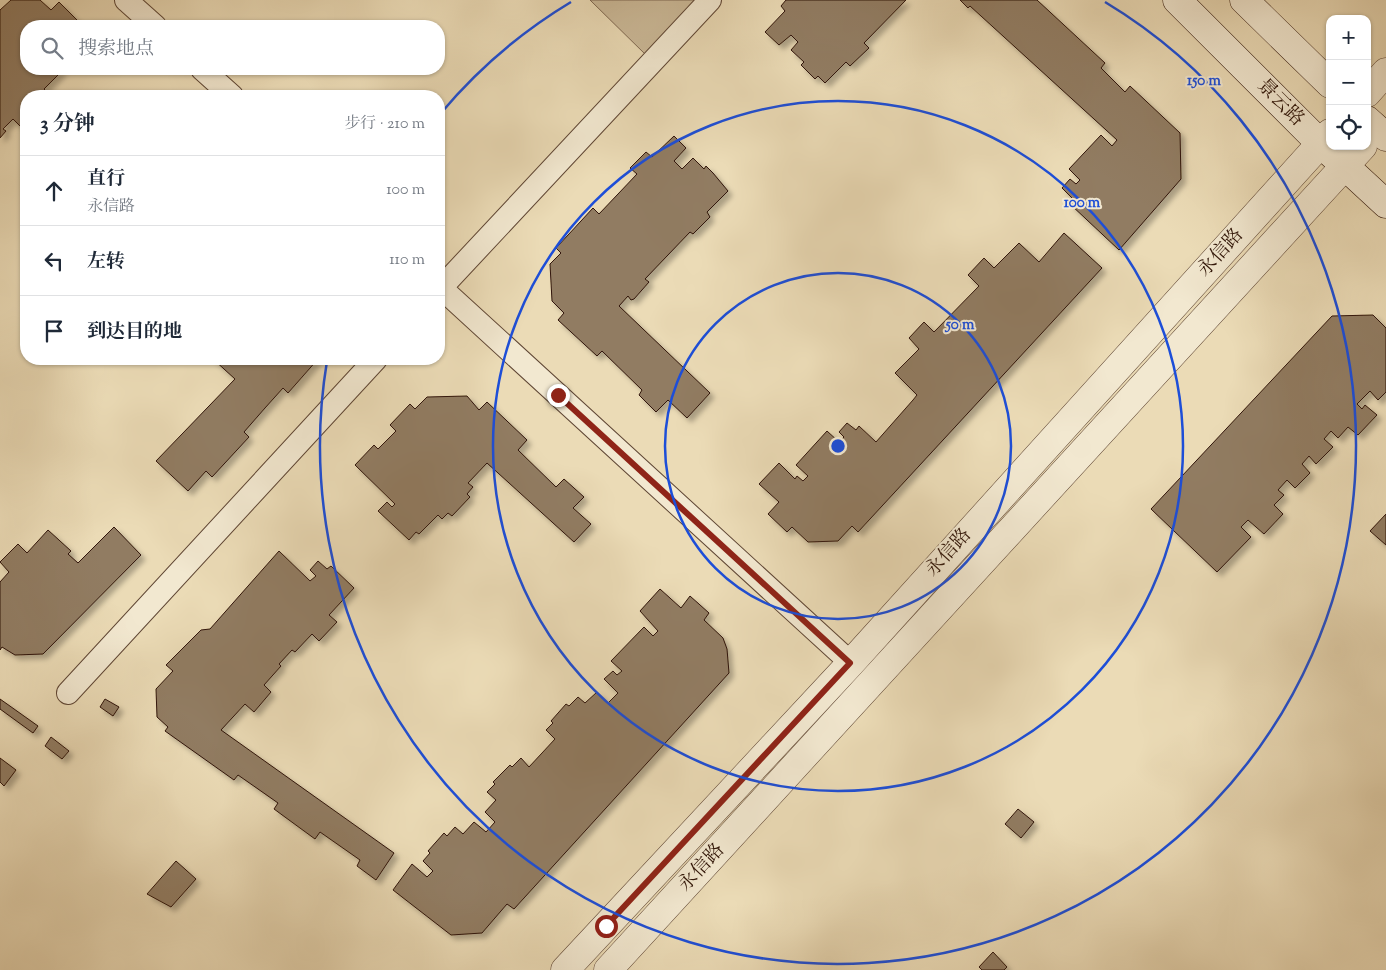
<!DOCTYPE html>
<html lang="zh">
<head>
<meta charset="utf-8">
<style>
  :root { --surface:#fff; --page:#f2f2f3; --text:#1f2937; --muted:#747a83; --line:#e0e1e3 }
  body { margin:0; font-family:"Sorts Mill Goudy","Noto Serif SC",serif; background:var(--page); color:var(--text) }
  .controls { position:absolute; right:15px; top:15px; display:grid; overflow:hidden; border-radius:10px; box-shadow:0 1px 4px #0004 }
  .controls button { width:45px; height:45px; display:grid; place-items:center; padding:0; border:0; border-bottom:1px solid var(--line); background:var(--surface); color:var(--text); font:25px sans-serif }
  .stop { position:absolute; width:15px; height:15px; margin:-11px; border:4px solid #8f2418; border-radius:50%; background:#fff }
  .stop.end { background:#8f2418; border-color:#fff; box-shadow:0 1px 5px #0008 }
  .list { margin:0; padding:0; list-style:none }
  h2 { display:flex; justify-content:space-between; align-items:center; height:65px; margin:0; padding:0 20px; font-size:21px }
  h2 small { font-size:16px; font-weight:400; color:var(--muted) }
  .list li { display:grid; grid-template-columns:32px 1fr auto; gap:15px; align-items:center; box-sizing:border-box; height:70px; padding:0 20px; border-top:1px solid var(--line) }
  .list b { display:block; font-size:19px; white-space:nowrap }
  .list p { margin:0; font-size:16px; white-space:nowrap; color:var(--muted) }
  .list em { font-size:16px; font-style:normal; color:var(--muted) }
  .icon { flex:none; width:28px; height:28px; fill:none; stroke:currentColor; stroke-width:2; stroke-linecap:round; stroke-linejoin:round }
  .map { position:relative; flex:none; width:1386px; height:970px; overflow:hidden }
  .search { position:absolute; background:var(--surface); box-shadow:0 1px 4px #0004; left:20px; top:20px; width:425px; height:55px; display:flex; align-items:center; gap:12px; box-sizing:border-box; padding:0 18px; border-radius:20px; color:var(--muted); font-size:19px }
  .panel { position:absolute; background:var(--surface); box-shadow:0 1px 4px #0004; left:20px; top:90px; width:425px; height:275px; border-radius:20px }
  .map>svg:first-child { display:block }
  .green { fill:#cbb998; stroke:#7e6750 }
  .building { fill:#917c62; stroke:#301508; filter:url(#shadow) }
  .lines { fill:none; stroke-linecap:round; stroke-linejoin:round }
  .minor-casing { stroke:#5f4634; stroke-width:24 }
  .tertiary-casing { stroke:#5f4634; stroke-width:29 }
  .secondary-casing { stroke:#301508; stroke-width:29 }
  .minor { stroke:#f2e8d0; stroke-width:22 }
  .tertiary { stroke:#f2e8d0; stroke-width:28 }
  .secondary { stroke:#f2e8d0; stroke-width:28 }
  .route { stroke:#8f2418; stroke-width:6 }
  .ring { fill:none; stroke:#1d4ed8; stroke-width:2.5 }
  .labels { text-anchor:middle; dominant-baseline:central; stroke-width:4; stroke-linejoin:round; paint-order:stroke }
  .street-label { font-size:19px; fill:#301508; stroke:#f2e8d0 }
  .centre { fill:#1d4ed8; stroke:#f2e8d0; stroke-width:2.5 }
  .ring-label { font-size:15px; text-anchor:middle; font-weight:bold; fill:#1d4ed8; stroke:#f2e8d0; stroke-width:4; stroke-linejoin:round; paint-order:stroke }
</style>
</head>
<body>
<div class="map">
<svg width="1386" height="970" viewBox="0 0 1386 970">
  <defs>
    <filter id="shadow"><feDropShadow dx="4.5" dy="4.5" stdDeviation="2.5" flood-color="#0004"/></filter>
  </defs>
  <rect width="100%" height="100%" fill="#ebdbb6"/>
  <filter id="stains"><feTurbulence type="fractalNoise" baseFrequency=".004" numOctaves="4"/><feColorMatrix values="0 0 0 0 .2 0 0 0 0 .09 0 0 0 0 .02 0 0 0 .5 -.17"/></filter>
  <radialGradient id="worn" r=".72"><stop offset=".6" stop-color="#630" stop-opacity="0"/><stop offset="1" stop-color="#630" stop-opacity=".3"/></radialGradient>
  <!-- green -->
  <path class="green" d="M590,0H698L646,55Z"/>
  <!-- building -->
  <g class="building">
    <path d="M11,0H40L51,10L59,2L83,26H26V69L63,70L44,89L50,95L48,96H26V119L20,126L13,119L3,129L6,131L0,138V10Z"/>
    <path d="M786,0H906L864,43L869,48L850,66L846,62L825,83L818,76L815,79L801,65L804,62L791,50L798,42L791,35L779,45L765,32L785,11L781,6Z"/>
    <path d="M960,0H1037L1105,63L1101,68L1125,92L1130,86L1180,133L1181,179L1119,250L1070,204L1074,200L1062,188L1070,179L1076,184L1080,180L1069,169L1101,135L1112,146L1117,140L970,6L968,8Z"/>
    <path d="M674,136L686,148L674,161L682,169L693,158L704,169L706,166L713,173L728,191L707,212L710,217L693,234L690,232L645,279L649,282L634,299L631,300L628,296L619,306L710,393L687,418L668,400L656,412L639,395L642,390L602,351L597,356L558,320L564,313L552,301L550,264L561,253L556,248L593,208L599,214L637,174L630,168L646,152L652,157Z"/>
    <path d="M1064,233L1102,268L858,532L852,526L838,541L808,542L792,527L787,532L768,514L779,502L759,484L779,463L795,479L797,476L803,481L808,476L796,465L827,431L839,442L844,437L839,432L847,423L856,430L859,426L876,442L913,400L917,395L895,373L919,349L909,338L924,322L934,332L979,286L968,275L984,258L994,268L1019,243L1039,262Z"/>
    <path d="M1373,315L1386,328V392L1378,400L1370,391L1357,404L1362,409L1365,405L1377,415L1358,435L1348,427L1338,438L1331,431L1324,439L1333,447L1316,464L1309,456L1302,464L1310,473L1295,488L1287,480L1278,490L1284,495L1274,505L1283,514L1264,534L1248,520L1241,527L1251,537L1217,572L1151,509L1332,316Z"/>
    <path d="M213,359H318L288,393L283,388L265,408L244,432L249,437L212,477L206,471L188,491L156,461L235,379Z"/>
    <path d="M467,396L479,410L487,402L527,440L518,450L556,487L564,479L584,497L573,508L591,524L574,542L487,463L468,483L473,487L467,494L470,497L452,516L448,513L442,519L438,515L419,534L416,532L409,540L378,511L387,502L392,507L395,504L355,465L374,445L378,449L396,431L390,425L410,404L415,409L427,397Z"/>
    <path d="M1386,514V545L1370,531Z"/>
    <path d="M114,527L141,555L43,654L15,655L2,647L0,650V582L9,572L0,562L18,544L27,553L48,530L71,551L68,554L78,563Z"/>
    <path d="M279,551L310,581L316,576L310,570L318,561L327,569L331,566L354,588L329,615L337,622L319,641L312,634L295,652L292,650L279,664L281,666L264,685L271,692L254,712L245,704L221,730L394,853L376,880L357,866L360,860L320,832L315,839L274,809L278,803L238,775L234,780L165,731L168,727L157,717L156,689L173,671L166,665L201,630L210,629Z"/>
    <path d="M660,589L681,608L690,596L709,613L704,620L723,638L727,649L729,673L514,909L507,904L482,933L451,935L393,890L412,864L427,877L433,871L423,861L430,853L428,851L444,833L447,836L455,827L463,834L474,822L486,832L495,822L485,812L496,800L487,792L495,784L493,782L510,765L512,767L521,758L529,767L555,739L546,730L553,723L551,721L566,704L569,706L578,697L585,703L597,692L608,703L618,693L604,679L613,671L617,675L622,671L611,661L644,627L653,636L658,631L640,611Z"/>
    <path d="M0,699L38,726L33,733L0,709Z"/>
    <path d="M105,699L119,707L113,716L100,707Z"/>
    <path d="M51,737L69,751L62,759L45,746Z"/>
    <path d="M0,758L16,770L4,786L0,782Z"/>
    <path d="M1018,809L1034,822L1021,838L1005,824Z"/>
    <path d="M176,861L196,879L171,907L147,894Z"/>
    <path d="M993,952L1007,967L1004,970H982L979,967Z"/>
  </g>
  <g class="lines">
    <defs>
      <g id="minor">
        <path d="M126,0L155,26"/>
        <path d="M202,69L232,96"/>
        <path d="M439,286L851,663"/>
        <path d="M439,290L710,0"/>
        <path d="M68,693L376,359"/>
      </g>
      <g id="tertiary">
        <path d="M1367,93L1386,72"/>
        <path d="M565,970L851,663L1330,133"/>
        <path d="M608,970L1363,146"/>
      </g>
      <g id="secondary">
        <path d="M1177,0L1320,143L1386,204"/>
        <path d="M1244,0L1330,84"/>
        <path d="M1367,120L1386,137"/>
      </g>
    </defs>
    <!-- minor casing -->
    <use href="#minor" class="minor-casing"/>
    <!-- tertiary casing -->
    <use href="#tertiary" class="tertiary-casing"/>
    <!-- secondary casing -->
    <use href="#secondary" class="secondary-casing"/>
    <!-- minor -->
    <use href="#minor" class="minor"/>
    <!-- tertiary -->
    <use href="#tertiary" class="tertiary"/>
    <!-- secondary -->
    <use href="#secondary" class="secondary"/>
  </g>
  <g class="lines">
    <!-- route -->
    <path class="route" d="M558,395L850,663L606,926"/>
  </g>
  <!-- distance rings -->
  <g class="ring">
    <circle cx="838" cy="446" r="173"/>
    <circle cx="838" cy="446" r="345"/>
    <path d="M441 113A518 518 0 0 1 571 2M1105 2A518 518 0 1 1 327 361"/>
  </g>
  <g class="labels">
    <!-- street labels -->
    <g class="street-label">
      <text transform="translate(1280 103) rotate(45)">景云路</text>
      <text transform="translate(1221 253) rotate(-48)">永信路</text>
      <text transform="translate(949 553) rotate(-48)">永信路</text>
      <text transform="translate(702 868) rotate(-47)">永信路</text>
    </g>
  </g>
  <circle cx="838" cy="446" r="8" class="centre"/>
  <g class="ring-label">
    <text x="1204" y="85">150 m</text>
    <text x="1082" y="207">100 m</text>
    <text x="960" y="329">50 m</text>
  </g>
  <rect width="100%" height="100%" filter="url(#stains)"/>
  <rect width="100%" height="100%" fill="url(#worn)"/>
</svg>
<div class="controls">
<button>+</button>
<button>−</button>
<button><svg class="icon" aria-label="locate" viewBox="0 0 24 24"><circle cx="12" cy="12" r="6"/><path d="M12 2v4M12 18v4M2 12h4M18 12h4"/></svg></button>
</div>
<div class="stop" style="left:606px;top:926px"></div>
<div class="stop end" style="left:558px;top:395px"></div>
<div class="search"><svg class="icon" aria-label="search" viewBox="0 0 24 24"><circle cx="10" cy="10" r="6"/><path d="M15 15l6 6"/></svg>搜索地点</div>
<section class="panel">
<h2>3 分钟<small>步行 · 210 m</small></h2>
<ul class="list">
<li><svg class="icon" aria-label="ahead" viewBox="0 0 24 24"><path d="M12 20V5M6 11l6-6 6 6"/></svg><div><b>直行</b><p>永信路</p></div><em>100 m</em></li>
<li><svg class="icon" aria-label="left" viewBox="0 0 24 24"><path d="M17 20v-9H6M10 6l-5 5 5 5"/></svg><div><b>左转</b></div><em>110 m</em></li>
<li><svg class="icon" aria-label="arrive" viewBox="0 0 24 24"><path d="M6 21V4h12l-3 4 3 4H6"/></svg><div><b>到达目的地</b></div></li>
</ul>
</section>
</div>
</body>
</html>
